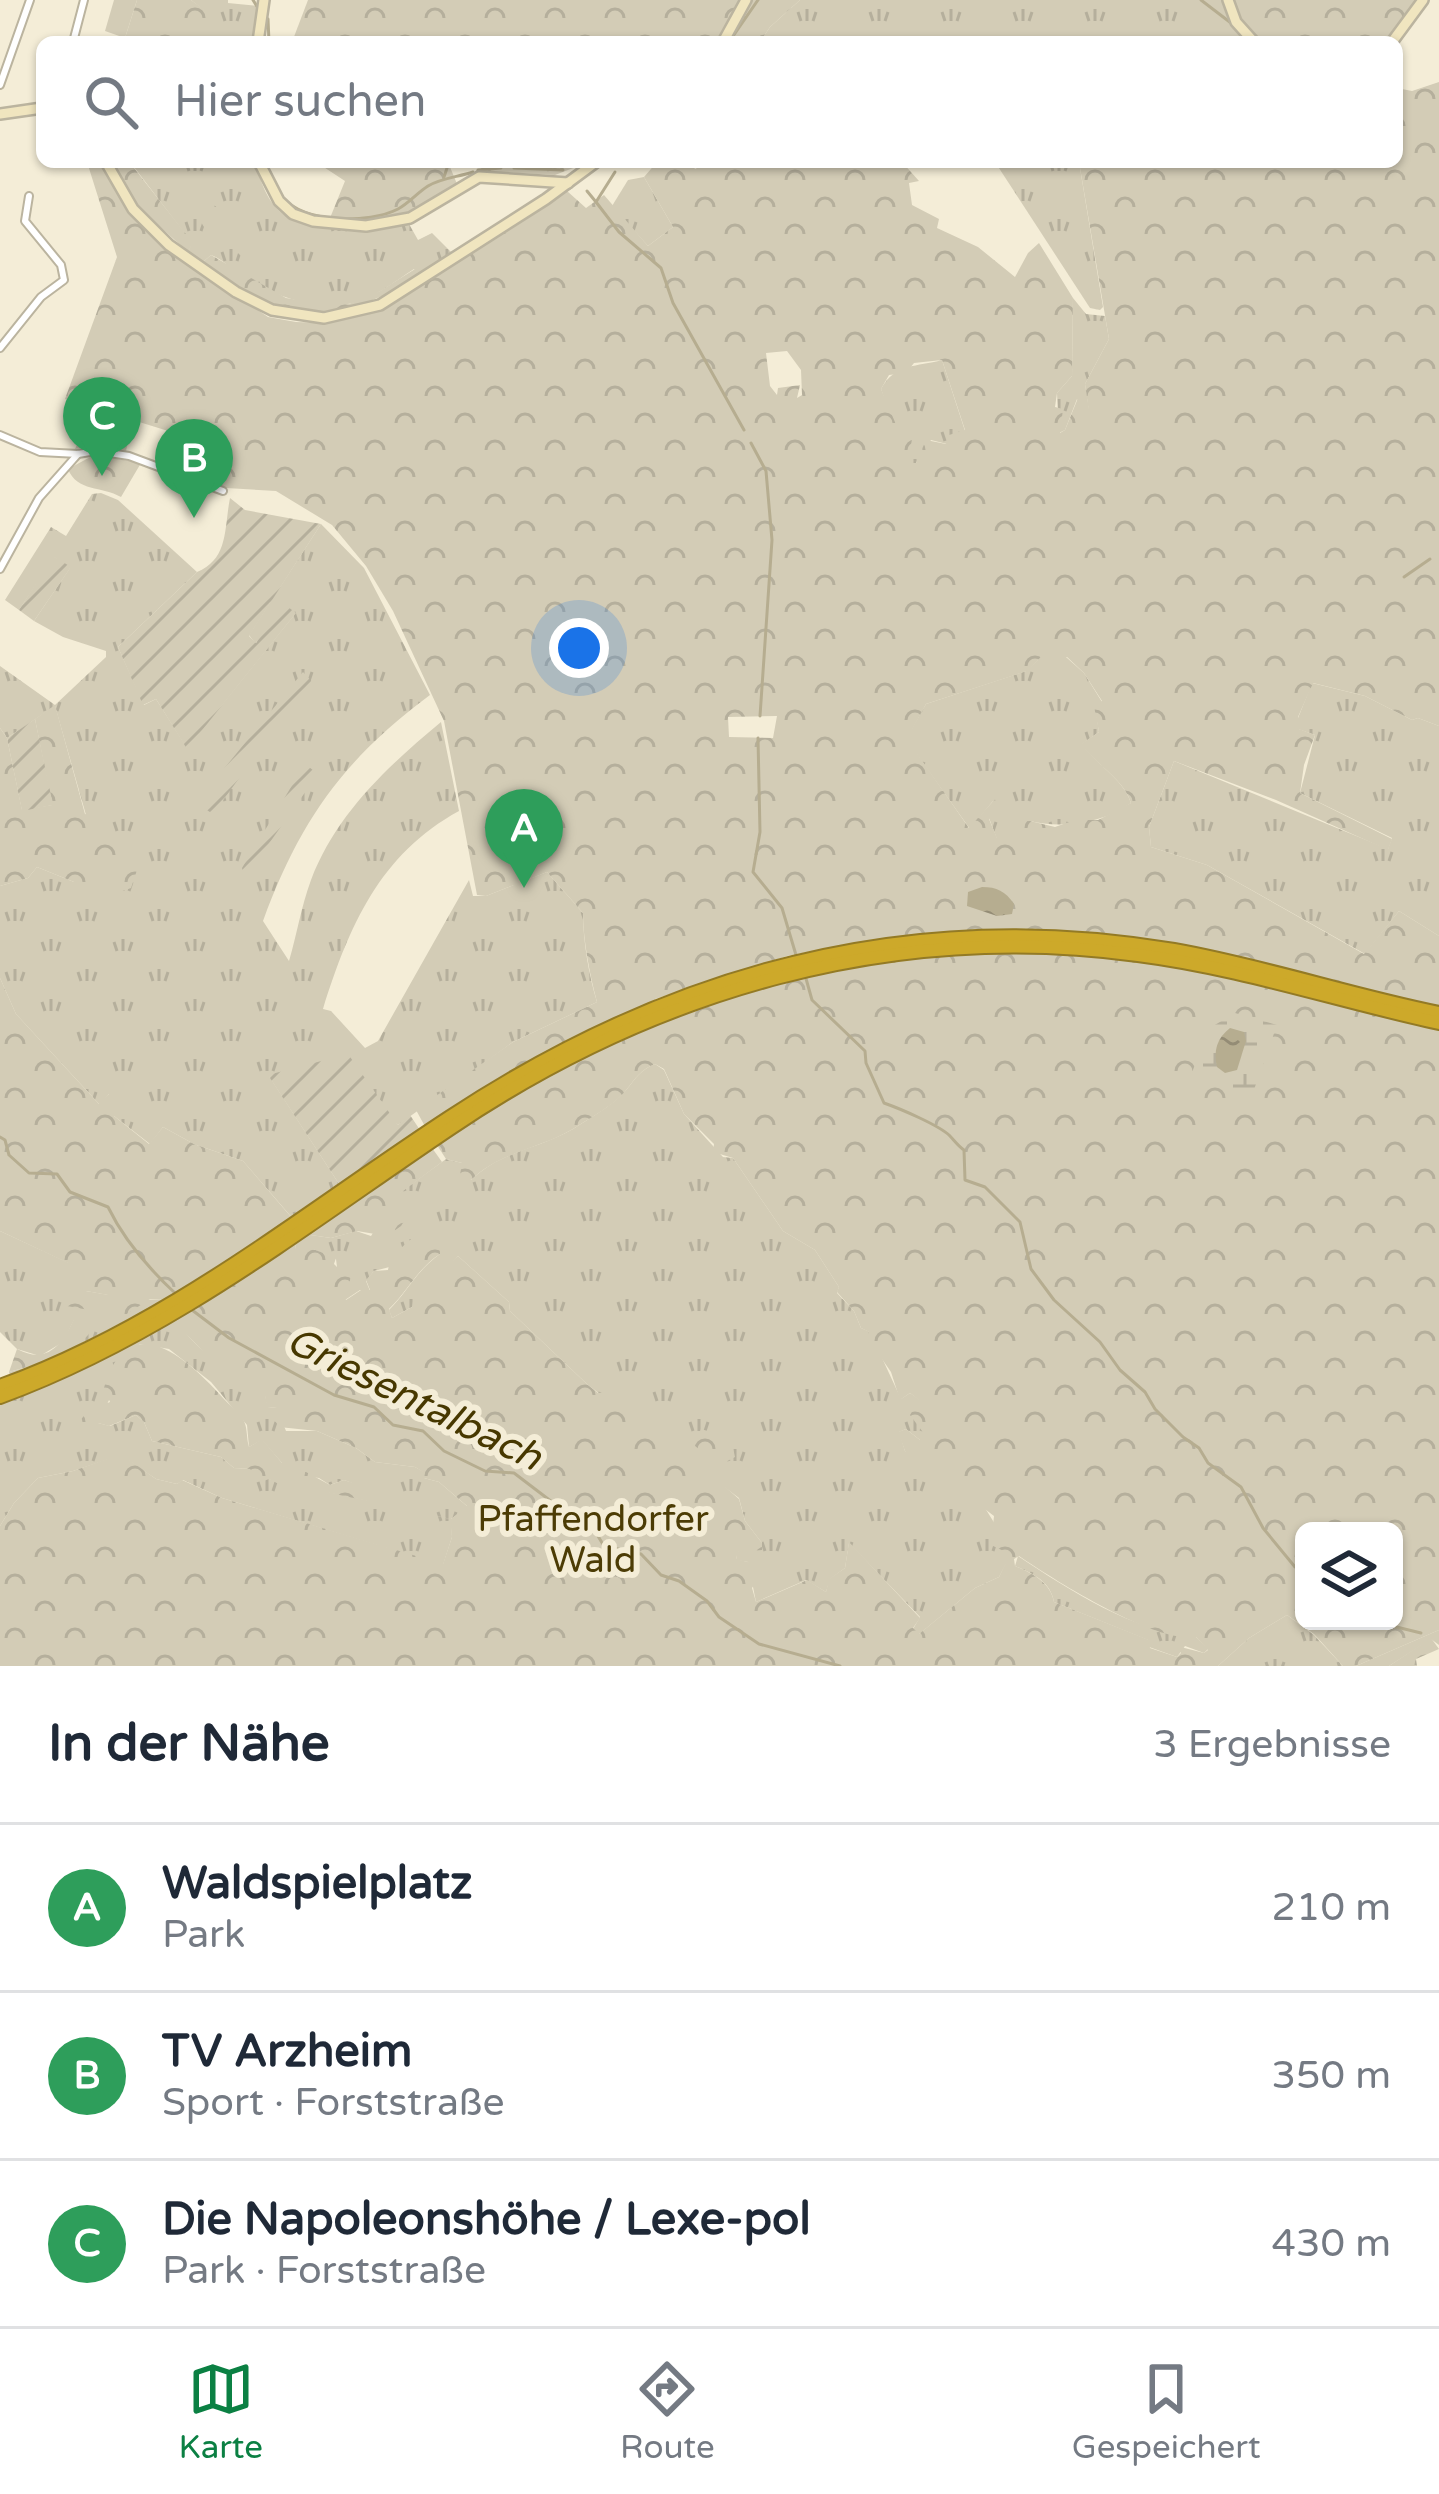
<!DOCTYPE html>
<html lang="de">
<head>
<meta charset="utf-8">
<style>
  :root { --surface:#fff; --page:#f6f6f7; --text:#1f2937; --muted:#747a83; --line:#e0e1e3; --accent:#0b8043 }
  body { margin:0; font-family:"Varela Round",sans-serif; background:var(--page); color:var(--text) }
  .controls { position:absolute; right:36px; bottom:36px; display:grid; overflow:hidden; border-radius:18px; box-shadow:0 3px 9px #0004 }
  .controls button { width:108px; height:108px; display:grid; place-items:center; padding:0; border:0; border-bottom:3px solid var(--line); background:var(--surface); color:var(--text); font:60px sans-serif }
  .you { position:absolute; left:579px; top:648px; width:42px; height:42px; margin:-30px; border:9px solid #fff; border-radius:50%; background:#1a73e8; box-shadow:0 0 0 18px #1a73e833 }
  .badge { display:grid; place-items:center; width:78px; height:78px; border-radius:50%; background:var(--accent); color:#fff; font-size:39px; font-weight:700 }
  .pin { position:absolute; translate:-50% -99px; filter:drop-shadow(0 3px 6px #0008) }
  .pin::after { content:''; position:absolute; top:63px; width:42px; height:36px; background:inherit; clip-path:polygon(0 0,100% 0,50% 100%) }
  .list { margin:0; padding:0; list-style:none }
  h2 { display:flex; justify-content:space-between; align-items:center; height:156px; margin:0; padding:0 48px; font-size:51px }
  h2 small { font-size:39px; font-weight:400; color:var(--muted) }
  .list li { display:grid; grid-template-columns:78px 1fr auto; gap:36px; align-items:center; box-sizing:border-box; height:168px; padding:0 48px; border-top:3px solid var(--line) }
  .list b { display:block; font-size:45px; white-space:nowrap }
  .list p { margin:0; font-size:39px; white-space:nowrap; color:var(--muted) }
  .list em { font-size:39px; font-style:normal; color:var(--muted) }
  .icon { flex:none; width:66px; height:66px; fill:none; stroke:currentColor; stroke-width:2; stroke-linecap:round; stroke-linejoin:round }
  .map { position:relative; flex:none; width:1439px; height:1666px; overflow:hidden }
  .search { position:absolute; background:var(--surface); box-shadow:0 3px 9px #0004; left:36px; right:36px; top:36px; height:132px; display:flex; align-items:center; gap:30px; box-sizing:border-box; padding:0 42px; border-radius:18px; color:var(--muted); font-size:45px }
  .sheet { height:660px; background:var(--surface) }
  nav { display:flex; justify-content:space-around; align-items:center; box-sizing:border-box; height:168px; border-top:3px solid var(--line); background:var(--surface); font-size:33px; color:var(--muted) }
  nav a { display:grid; justify-items:center; gap:6px }
  nav .on { color:var(--accent) }
  .map>svg:first-child { display:block }
  .grass { fill:url(#grass-tufts); fill-rule:evenodd }
  .forest { fill:url(#forest-crowns); fill-rule:evenodd }
  .wetland { fill:url(#wetland-marsh) }
  .garden { fill:url(#garden-furrows) }
  .water { fill:url(#water-ripples) }
  .lines { fill:none; stroke-linecap:round; stroke-linejoin:round }
  .stream { stroke:#b6ad90; stroke-width:3 }
  .street-casing { stroke:#bbb49f; stroke-width:10 }
  .secondary-casing { stroke:#bbb49f; stroke-width:14 }
  .highway-casing { stroke:#937a25; stroke-width:16 }
  .street { stroke:#fff; stroke-width:6 }
  .secondary { stroke:#f0e5bf; stroke-width:9 }
  .highway { stroke:#cda92a; stroke-width:12 }
  .labels { text-anchor:middle; dominant-baseline:central; stroke-width:12; stroke-linejoin:round; paint-order:stroke }
  .park-label { font-size:36px; fill:#4c3c05; stroke:#f4edd7 }
  .water-label { font-size:39px; font-style:italic; fill:#473800; stroke:#f4edd7 }
</style>
</head>
<body>
<div class="map">
<svg width="1439" height="1666" viewBox="0 0 1439 1666">
  <defs>
    <pattern id="grass-tufts" width="24" height="20" patternUnits="userSpaceOnUse" patternTransform="scale(3)"><rect width="24" height="20" fill="#d3ccb6"/><path d="M3 7l-1-3M5 7V3M7 7l1-3M15 17l-1-3M17 17v-4M19 17l1-3" fill="none" stroke="#b5af9c"/></pattern>
    <pattern id="forest-crowns" width="20" height="18" patternUnits="userSpaceOnUse" patternTransform="scale(3)"><rect width="20" height="18" fill="#d3ccb6"/><path d="M2 6a3 3 0 1 1 6 0M12 15a3 3 0 1 1 6 0" fill="none" stroke="#b5af9c"/></pattern>
    <pattern id="wetland-marsh" width="20" height="14" patternUnits="userSpaceOnUse" patternTransform="scale(3)"><rect width="20" height="14" fill="#d3ccb6"/><path d="M1 5h8M5 5V1M11 12h8M15 12V8" fill="none" stroke="#b5af9c"/></pattern>
    <pattern id="garden-furrows" width="10" height="10" patternUnits="userSpaceOnUse" patternTransform="scale(3)"><rect width="10" height="10" fill="#d3ccb6"/><path d="M-1 1l2-2M0 10L10 0M9 11l2-2" fill="none" stroke="#b5af9c"/></pattern>
    <pattern id="water-ripples" width="26" height="14" patternUnits="userSpaceOnUse" patternTransform="scale(3)"><rect width="26" height="14" fill="#b6ad90"/><path d="M2 4q2-2 4 0t4 0M15 11q2-2 4 0t4 0" fill="none" stroke="#948c75"/></pattern>
  </defs>
  <rect width="100%" height="100%" fill="#f4edd7"/>
  <!-- grass -->
  <g class="grass">
    <path d="M114,0H137L125,38L105,31Z"/>
    <path d="M191,0H228V3L260,6L255,42H199L206,12Z"/>
    <path d="M800,0H1226L1252,42H760L770,27Z"/>
    <path d="M149,162H255C261,181 266,201 283,214C307,233 380,232 409,224L418,240L432,233L454,255L420,275L414,269C394,282 372,300 348,304C313,311 270,294 241,276C230,268 224,260 211,255L203,262L188,252L192,243L134,167Z"/>
    <path d="M478,162H589L555,175L482,171Z"/>
    <path d="M995,162H1079L1103,307L1100,310L1090,308Z"/>
    <path d="M644,177L673,227L648,246L612,206L628,180Z"/>
    <path d="M1073,298L1086,314L1105,316L1109,339L1085,384L1090,415L1077,399L1065,430L1059,433L1057,393L1072,376Z"/>
    <path d="M942,360L965,431L947,444L931,440L916,463H907L881,389C895,363 917,367 942,360Z"/>
    <path d="M94,408L133,419L126,451L94,446L75,449Z"/>
    <path d="M101,493L118,500L197,572L118,647L144,705L156,699L187,748L295,614L255,643L249,635L321,524L364,568L430,695C344,759 300,820 263,921L289,961C297,934 301,907 311,880C336,814 388,766 441,722L459,811C380,854 349,926 323,1009L331,1011L365,1048L378,1041L469,880L473,896H486L547,872L583,913C583,941 589,976 597,1002L513,1042L398,1125L387,1114L269,1076L341,1187L294,1220L243,1161L194,1144L163,1127L150,1144L114,1116L109,1094L100,1105L16,1014L0,978V886L28,878L37,867L74,882L86,815L55,706L7,738L0,728V666L55,705L106,657V651L63,637L34,621L70,568L54,557L19,610L5,600L51,527L66,536L92,494Z"/>
    <path d="M1041,657H1066L1084,673L1102,702L1096,712L1099,732L1082,744C1097,766 1123,778 1131,803C1105,823 1061,829 1030,821L997,839L989,818L993,801L970,829L906,739L926,704L1026,671Z"/>
    <path d="M1312,683L1365,696L1412,720L1418,718L1439,726V936L1399,911L1365,954L1207,865L1151,847L1149,827L1174,761L1388,849L1392,838L1300,793L1315,735L1298,729V718Z"/>
    <path d="M655,1064L664,1070L684,1114L723,1157L733,1158L783,1231L815,1250L839,1287L837,1293L854,1311L861,1328L870,1332L901,1399L910,1393L920,1400L929,1440H920L906,1429L899,1432L905,1451L968,1476C980,1504 998,1525 1011,1554L999,1577L975,1588L918,1635L913,1629L920,1617L849,1543L845,1568L830,1579L826,1592L806,1580L756,1602L748,1562L736,1560L737,1552L762,1543L745,1521L739,1498L588,1385L510,1311L509,1302L458,1256L412,1307L392,1318L389,1310C408,1291 417,1270 440,1254L374,1271L366,1281L370,1291L360,1290L345,1300L340,1292L336,1259L313,1249H296L295,1242L304,1234L331,1238L356,1231L371,1236L398,1194L446,1159L462,1163L471,1180C500,1151 539,1149 573,1129C590,1118 615,1104 627,1089C636,1078 640,1070 655,1064Z"/>
    <path d="M0,1231L69,1263L63,1296L86,1299V1291L109,1295L108,1301L168,1299L11,1379L9,1372L42,1363L77,1345L74,1320L63,1342L40,1356L17,1349L0,1332Z"/>
    <path d="M177,1319C189,1347 240,1378 265,1395L268,1407L277,1408L286,1431H317L356,1448L375,1462L415,1467L424,1472V1478L439,1482L468,1507L451,1519L452,1537L443,1565L222,1498L183,1480L177,1484L156,1479L121,1455L73,1471L38,1478L14,1503L0,1526V1402L89,1367ZM140,1344L169,1349L211,1382L247,1425L249,1447L262,1440L282,1463L281,1473L319,1478L330,1485L344,1480L368,1489L370,1501L269,1479L250,1469L234,1468L221,1457L152,1441L144,1422L136,1415L110,1426L98,1423L134,1348Z"/>
    <path d="M1018,1556C1069,1590 1134,1632 1196,1637L1208,1649L1204,1653L1185,1646L1177,1657L1149,1647L1148,1640L1054,1602C1051,1582 1033,1573 1015,1566Z"/>
    <path d="M1287,1615L1314,1635L1343,1666H1218L1249,1638Z"/>
    <path d="M1439,1630V1645L1431,1639L1389,1666H1356Z"/>
  </g>
  <!-- forest -->
  <g class="forest">
    <path d="M137,0H191L206,11V25L199,42H128L125,38Z"/>
    <path d="M308,0H742L720,42H292Z"/>
    <path d="M751,0H800L770,27L760,42H726Z"/>
    <path d="M1231,0H1418L1389,42H1257L1238,20Z"/>
    <path d="M1439,82V726L1418,718L1412,720L1365,696L1313,683L1298,717L1299,729L1315,735L1304,765L1300,793L1392,839L1388,850L1276,800L1174,761L1149,827L1151,847L1207,865L1364,954L1399,911L1439,936V1010L1215,956L956,931L871,940L787,956L655,999V1002L615,1019L427,1130L416,1110L513,1042L597,1002C590,976 583,940 583,913L547,872L522,882L531,880L534,889L518,896L514,885L486,896L477,895L444,721L393,611L366,566L332,525L276,491L226,488L181,472L194,439L65,399L117,257L87,162H102L129,213L167,249L268,317L296,322L324,323L383,308L567,191L586,208L604,195L648,246L673,227L644,177L657,162H691L695,169L709,162H902L919,181L909,183L912,205L939,219L937,228L978,247L1015,277L1028,253L1039,243L1073,298L1072,376L1057,393L1055,407L1063,409L1060,433L1065,430L1078,398L1089,412L1085,384L1109,339L1079,162H1397V88L1412,91ZM787,351L801,370L802,395L797,398L800,385L778,388L777,395L770,386L766,353ZM942,360L965,430L949,435L946,444L926,440L916,463H908L912,439L900,434L881,389L889,375L906,373L914,363ZM1041,657H1067L1084,673L1102,701L1094,706L1099,732L1081,744C1097,766 1123,778 1131,803L1098,820H1075L1055,827L1030,821L1012,822L997,838L989,819L997,813L995,799L969,828L907,739L926,704L1027,671ZM777,716L773,738L729,737L728,717Z"/>
    <path d="M112,162H149L134,168L193,243L188,252L135,204Z"/>
    <path d="M316,162H448L457,184C406,219 392,222 330,218L345,181Z"/>
    <path d="M194,187L243,231L245,242L257,244L260,256L247,262L227,242L207,232L184,194Z"/>
    <path d="M211,255L286,298L323,304H349L380,291L415,269L420,275C333,329 284,324 203,262Z"/>
    <path d="M94,455L141,463L121,497C102,486 77,492 68,469Z"/>
    <path d="M55,705L85,814L101,817L137,870L131,888L106,897L88,888L82,895L74,882L37,867L28,878L0,886V728L7,738L22,810L52,805L35,719Z"/>
    <path d="M1030,949L1209,969L1439,1025V1630L1356,1666H1343L1314,1634L1287,1615L1249,1638L1218,1666H0V1526L14,1503L38,1478L73,1471L121,1454L156,1479L177,1484L182,1480L222,1498L443,1564L452,1537L450,1519L326,1492L306,1498L269,1479L261,1482L250,1469L234,1468L221,1457L152,1441L144,1422L136,1415L109,1426L98,1423L86,1433L78,1429C80,1412 96,1408 110,1402L104,1388C128,1305 187,1358 223,1398C230,1406 238,1410 243,1419C248,1428 246,1437 249,1447L262,1439L282,1463V1472H306L330,1485L344,1480C357,1485 375,1485 386,1492L385,1504L451,1519L467,1506L439,1482L424,1478L423,1472L415,1467L375,1462L356,1448L317,1431L279,1427L274,1419L277,1408L267,1407L265,1396L259,1398L210,1358L180,1328L177,1319L295,1242L296,1249H313L336,1258L334,1264L338,1268L344,1266L351,1273L349,1287L341,1292L346,1300L361,1290H370L366,1280L374,1271L388,1270C390,1256 411,1236 425,1231L439,1238L440,1254C417,1269 408,1291 389,1309L392,1318L412,1307L414,1296L425,1290V1280L439,1262L448,1265L458,1256L509,1302L510,1311L588,1385L598,1393L616,1391L739,1499L745,1521L762,1543V1550L738,1552L736,1559L767,1567L752,1588L756,1602L807,1580L826,1592L829,1579L845,1568L849,1542L920,1618L913,1628L919,1634L975,1588L999,1577L1010,1554L991,1545L994,1516L969,1497L967,1478L959,1485L947,1486L905,1451L898,1432L906,1429L920,1440L928,1439L910,1415L919,1400L910,1393L900,1400L891,1372L868,1339L869,1332L861,1328L854,1311L837,1292L839,1287L815,1250L783,1231L733,1158L713,1152L714,1144L684,1114L664,1069L655,1064C640,1070 636,1078 627,1089C615,1105 590,1118 573,1129C539,1149 500,1152 471,1180L460,1175L462,1163L446,1159L435,1142C564,1054 702,995 856,965C913,954 972,953 1030,949ZM1304,1531H1394V1621H1304ZM1019,1556C1054,1580 1156,1644 1196,1637L1208,1650L1204,1653L1177,1646L1181,1653L1177,1657L1150,1648L1149,1640L1054,1602C1051,1583 1033,1573 1015,1566L1014,1559Z"/>
    <path d="M0,978L16,1014L99,1104L110,1093L120,1106L114,1116L149,1144L163,1127L194,1144L243,1161L292,1218L168,1299H150L119,1319L97,1309L108,1301V1295L86,1291L89,1310L67,1306L62,1296L68,1263L0,1231Z"/>
    <path d="M430,1145L442,1162L399,1194L408,1215L401,1226L387,1236L357,1231L331,1238L304,1234Z"/>
    <path d="M74,1319L87,1324L91,1331C74,1356 37,1364 9,1372L17,1349C47,1365 62,1345 74,1319Z"/>
    <path d="M701,1429L724,1436L725,1448H733L735,1457L718,1466L694,1445Z"/>
    <path d="M1431,1638L1439,1649L1416,1659L1417,1666H1389Z"/>
  </g>
  <!-- wetland -->
  <path class="wetland" d="M1235,1013L1277,1025L1251,1098L1190,1078L1208,1029Z"/>
  <!-- garden -->
  <g class="garden">
    <path d="M230,498L245,510L321,524L249,636L256,643L284,604L296,613L187,749L156,699L143,705L118,647L197,572C229,559 224,528 230,498Z"/>
    <path d="M53,556L71,567L34,621L19,610Z"/>
    <path d="M303,672L317,687L256,755L213,814L196,803Z"/>
    <path d="M35,719L53,805L22,811L7,738Z"/>
    <path d="M305,764L318,774L263,852L247,885L242,868Z"/>
    <path d="M348,1054L398,1125L410,1115L422,1133L341,1187L268,1075Z"/>
  </g>
  <!-- water -->
  <g class="water">
    <path d="M982,887C997,887 1005,891 1014,904L1012,914L997,916L967,906L968,892Z"/>
    <path d="M1230,1028L1244,1032L1246,1041L1237,1070L1225,1073L1217,1067C1213,1051 1217,1038 1230,1028Z"/>
  </g>
  <g class="lines">
    <!-- stream -->
    <g class="stream">
      <path d="M253,0L258,8"/>
      <path d="M1201,0L1231,23"/>
      <path d="M268,19L269,42"/>
      <path d="M729,42L758,0"/>
      <path d="M514,168L563,170"/>
      <path d="M478,170L501,168"/>
      <path d="M444,177L449,162"/>
      <path d="M587,191L596,202L615,172"/>
      <path d="M282,197C304,224 369,224 398,209C409,203 417,193 428,186C441,178 458,177 473,172"/>
      <path d="M596,202L619,232L661,268L673,303L744,430"/>
      <path d="M751,443L766,471L772,540L760,716"/>
      <path d="M1404,577L1430,559"/>
      <path d="M758,738L760,832L753,872L782,908L796,955"/>
      <path d="M805,975L812,1000L865,1051L866,1063L884,1103C901,1109 938,1125 949,1135C954,1140 958,1146 964,1150L965,1180L985,1187L1020,1222L1031,1269L1054,1300L1100,1342L1120,1370L1145,1392L1155,1409L1183,1437L1199,1448L1208,1463L1241,1487L1263,1528L1295,1567L1304,1568"/>
      <path d="M0,1137L5,1140L9,1155L29,1173L57,1174L70,1192L108,1207C124,1240 149,1269 177,1295"/>
      <path d="M192,1310L229,1338L334,1395L374,1407L393,1425L423,1431L444,1451L485,1471L514,1473L556,1505L590,1523L604,1546L641,1554L661,1575L679,1581L707,1601L719,1617L759,1644L840,1666"/>
      <path d="M1372,1621L1421,1633"/>
    </g>
    <defs>
      <g id="street">
        <path d="M73,42L84,0"/>
        <path d="M0,85L30,0"/>
        <path d="M0,348L41,297L64,280L61,265L25,221L29,196"/>
        <path d="M0,435L40,452L78,454L96,451L129,456L223,491"/>
        <path d="M0,569L39,498L78,454"/>
      </g>
      <g id="secondary">
        <path d="M1228,0L1236,22L1254,42"/>
        <path d="M258,42L264,0"/>
        <path d="M723,42L746,0"/>
        <path d="M1392,42L1423,0"/>
        <path d="M0,114L42,108"/>
        <path d="M106,162L133,209L169,245L236,292L272,310L324,318L380,305L546,199L596,162"/>
        <path d="M259,162L279,201L293,214L313,221L366,226L410,218L479,177L568,183"/>
      </g>
      <g id="highway">
        <path d="M0,1386C167,1326 303,1213 450,1117C670,972 911,905 1174,950C1264,966 1350,995 1439,1013"/>
        <path d="M0,1397C167,1336 305,1226 451,1128C654,991 892,921 1138,955C1240,968 1338,1001 1439,1023"/>
      </g>
    </defs>
    <!-- street casing -->
    <use href="#street" class="street-casing"/>
    <!-- secondary casing -->
    <use href="#secondary" class="secondary-casing"/>
    <!-- highway casing -->
    <use href="#highway" class="highway-casing"/>
    <!-- street -->
    <use href="#street" class="street"/>
    <!-- secondary -->
    <use href="#secondary" class="secondary"/>
    <!-- highway -->
    <use href="#highway" class="highway"/>
  </g>
  <g class="labels">
    <!-- park labels -->
    <g class="park-label">
      <text x="593" y="1519">Pfaffendorfer<tspan x="593" dy="41">Wald</tspan></text>
    </g>
    <!-- water labels -->
    <g class="water-label">
      <text transform="translate(414 1399) rotate(26)">Griesentalbach</text>
    </g>
  </g>
</svg>
<div class="controls">
<button><svg class="icon" aria-label="layers" viewBox="0 0 24 24"><path d="M12 4l9 5-9 5-9-5zM3 14l9 5 9-5"/></svg></button>
</div>
<div class="you"></div>
<div class="pin badge" style="left:524px;top:888px;background:#2e9e5b">A</div>
<div class="pin badge" style="left:194px;top:518px;background:#2e9e5b">B</div>
<div class="pin badge" style="left:102px;top:476px;background:#2e9e5b">C</div>
<div class="search"><svg class="icon" aria-label="search" viewBox="0 0 24 24"><circle cx="10" cy="10" r="6"/><path d="M15 15l6 6"/></svg>Hier suchen</div>
</div>
<section class="sheet">
<h2>In der Nähe<small>3 Ergebnisse</small></h2>
<ul class="list">
<li><span class="badge" style="background:#2e9e5b">A</span><div><b>Waldspielplatz</b><p>Park</p></div><em>210 m</em></li>
<li><span class="badge" style="background:#2e9e5b">B</span><div><b>TV Arzheim</b><p>Sport · Forststraße</p></div><em>350 m</em></li>
<li><span class="badge" style="background:#2e9e5b">C</span><div><b>Die Napoleonshöhe / Lexe-pol</b><p>Park · Forststraße</p></div><em>430 m</em></li>
</ul>
</section>
<nav>
<a class="on"><svg class="icon" aria-label="map" viewBox="0 0 24 24"><path d="M3 6l6-2 6 2 6-2v14l-6 2-6-2-6 2zM9 4v14M15 6v14"/></svg>Karte</a>
<a><svg class="icon" aria-label="directions" viewBox="0 0 24 24"><path d="M12 3l9 9-9 9-9-9zM9 14v-3h6M13 9l2 2-2 2"/></svg>Route</a>
<a><svg class="icon" aria-label="saved" viewBox="0 0 24 24"><path d="M7 4h10v16l-5-4-5 4z"/></svg>Gespeichert</a>
</nav>
</body>
</html>
